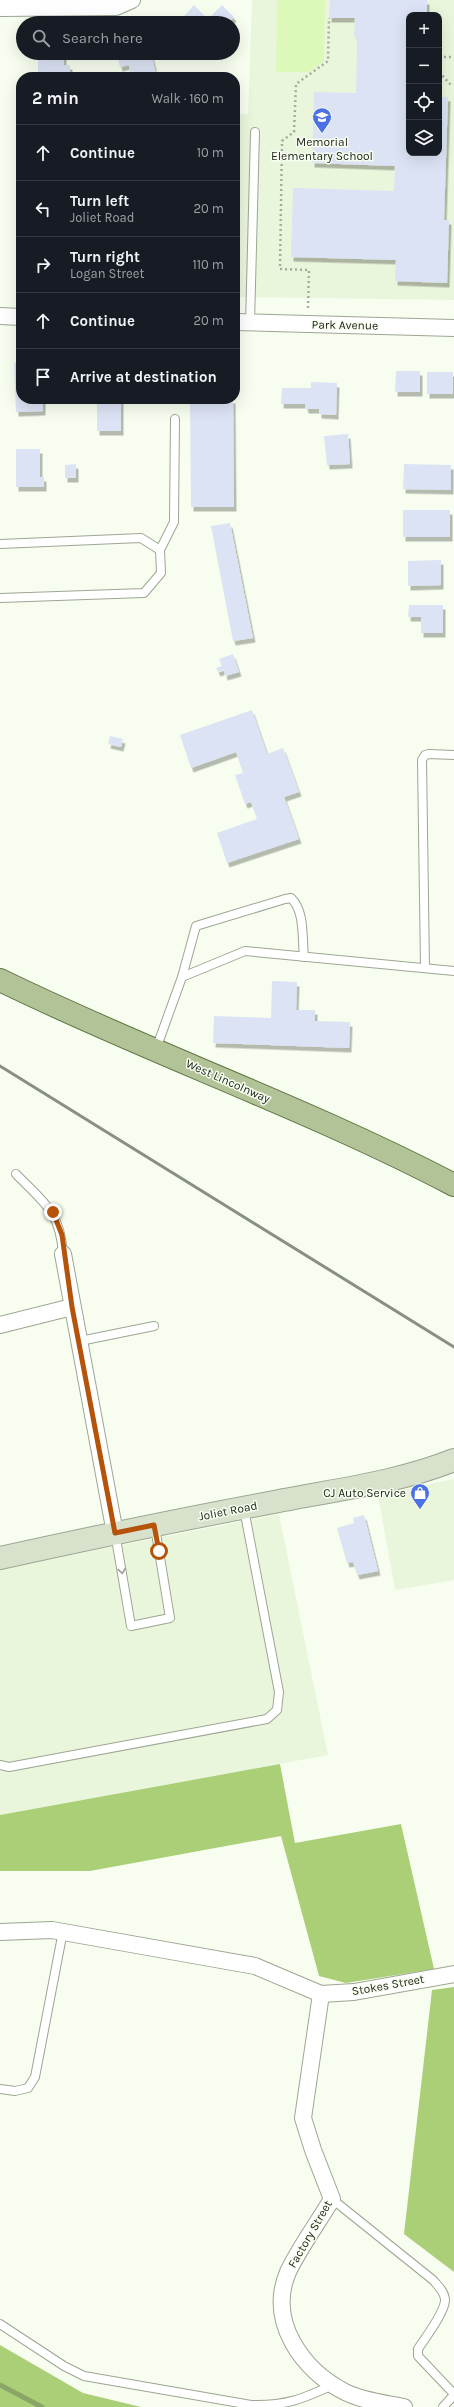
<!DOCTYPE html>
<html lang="en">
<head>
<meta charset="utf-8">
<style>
  :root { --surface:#171b24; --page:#242831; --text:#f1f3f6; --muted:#9ea1a6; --line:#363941 }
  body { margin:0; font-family:Karla,sans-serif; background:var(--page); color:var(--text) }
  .controls { position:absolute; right:12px; top:12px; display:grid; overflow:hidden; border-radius:8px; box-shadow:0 4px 16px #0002 }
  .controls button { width:36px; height:36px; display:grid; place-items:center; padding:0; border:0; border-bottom:1px solid var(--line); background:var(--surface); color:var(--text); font:20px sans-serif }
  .stop { position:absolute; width:12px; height:12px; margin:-9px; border:3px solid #b45309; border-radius:50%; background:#fff }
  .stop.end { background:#b45309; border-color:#fff; box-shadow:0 1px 4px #0008 }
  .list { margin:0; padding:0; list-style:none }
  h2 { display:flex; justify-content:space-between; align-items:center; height:52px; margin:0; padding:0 16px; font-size:17px }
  h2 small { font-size:13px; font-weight:400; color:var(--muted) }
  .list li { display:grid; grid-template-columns:26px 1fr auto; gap:12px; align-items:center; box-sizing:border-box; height:56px; padding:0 16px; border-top:1px solid var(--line) }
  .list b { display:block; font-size:15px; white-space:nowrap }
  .list p { margin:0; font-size:13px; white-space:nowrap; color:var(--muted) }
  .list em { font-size:13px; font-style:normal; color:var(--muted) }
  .icon { flex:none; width:22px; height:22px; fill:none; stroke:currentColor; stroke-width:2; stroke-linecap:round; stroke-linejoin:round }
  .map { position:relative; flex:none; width:454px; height:2407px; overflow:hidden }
  .search { position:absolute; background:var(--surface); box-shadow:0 4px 16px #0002; left:16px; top:16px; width:224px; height:44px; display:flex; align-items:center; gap:10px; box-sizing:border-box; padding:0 14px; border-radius:22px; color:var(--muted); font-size:15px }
  .panel { position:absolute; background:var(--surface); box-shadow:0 4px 16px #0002; left:16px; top:72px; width:224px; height:332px; border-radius:16px }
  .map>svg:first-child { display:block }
  .built { fill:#eaf6dc; fill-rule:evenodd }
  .green { fill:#ddf9b9 }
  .forest { fill:#abcf77 }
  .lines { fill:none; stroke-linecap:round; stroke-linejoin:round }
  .stream { stroke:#8ba566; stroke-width:5 }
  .building { fill:#dce3f4; filter:url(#shadow) }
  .service-casing { stroke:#9da593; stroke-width:10 }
  .minor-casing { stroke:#9da593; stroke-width:18 }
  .secondary-casing { stroke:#9da593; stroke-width:24 }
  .primary-casing { stroke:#5d7240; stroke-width:24 }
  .path { stroke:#a5ab9f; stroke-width:2.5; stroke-dasharray:2 3; stroke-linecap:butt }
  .service { stroke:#fff; stroke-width:8 }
  .minor { stroke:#fff; stroke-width:16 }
  .secondary { stroke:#d8e1cb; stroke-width:22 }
  .primary { stroke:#b1c397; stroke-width:22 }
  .rail { stroke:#898f84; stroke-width:3 }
  .oneway { stroke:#9c9d9a }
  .route { stroke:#b45309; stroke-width:5 }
  .labels { text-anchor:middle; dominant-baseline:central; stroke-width:3; stroke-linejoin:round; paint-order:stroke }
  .poi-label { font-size:12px; fill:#22261f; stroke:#f7feef }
  .street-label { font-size:12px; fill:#22261f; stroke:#f7feef }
</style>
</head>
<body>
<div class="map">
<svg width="454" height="2407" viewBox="0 0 454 2407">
  <defs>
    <filter id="shadow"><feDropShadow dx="2.5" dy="4.5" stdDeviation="0" flood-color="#0004"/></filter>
  </defs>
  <rect width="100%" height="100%" fill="#f7feef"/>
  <!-- built -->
  <g class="built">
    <path d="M252,0H454V300L235,297V114H248ZM409,15H439V153H409Z"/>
    <path d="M454,1479V1580L395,1590L378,1495Z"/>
    <path d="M279,1514L328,1755L0,1815V1569Z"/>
  </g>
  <!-- green -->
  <path class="green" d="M277,0H325L324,61L309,72H276Z"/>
  <!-- forest -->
  <g class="forest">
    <path d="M280,1764L295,1843L401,1824L434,1969L346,1983L319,1976L281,1836L90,1871H0V1815Z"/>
    <path d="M454,1987V2272L404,2234L432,1990Z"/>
    <path d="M0,2345L83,2393L141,2407H0Z"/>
  </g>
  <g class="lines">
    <!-- stream -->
    <path class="stream" d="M0,2385L42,2407"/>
  </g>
  <!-- building -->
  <g class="building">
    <path d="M330,0H427V15H409V153H439V97H448L444,220H449L447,283L395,281L396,260L291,257L293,188L394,191L395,166L312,163L314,92L356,93L357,37H354L355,18H329Z"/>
    <path d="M194,5L208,19L222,5L234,17L228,23H213L208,19L205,23H178Z"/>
    <path d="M38,53H64V65H70V73H64V77H59V72H53V77H38Z"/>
    <path d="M126,53H151L156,74L131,77L129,65L120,67L117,55Z"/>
    <path d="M14,363H21V399H43V411L16,412Z"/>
    <path d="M396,371H420V392H395Z"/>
    <rect x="427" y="372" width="26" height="22"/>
    <path d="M311,382L337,383L336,415L319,414V409H306L305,404H281L282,388H311Z"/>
    <rect x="97" y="399" width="24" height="32"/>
    <path d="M190,399H233L234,507H191Z"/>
    <path d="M348,434L350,464L327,465L324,436Z"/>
    <path d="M16,449H40V477H44V487H16Z"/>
    <path d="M76,464V478H65V465Z"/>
    <path d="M404,464L451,465V490L403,489Z"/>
    <rect x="403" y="510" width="47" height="27"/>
    <path d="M230,523L253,638L233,641L211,526Z"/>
    <path d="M441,560V585L408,586V561Z"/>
    <path d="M409,605H443V633H421V617H408Z"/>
    <path d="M233,654L239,672L225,676L224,670L218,672L216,668L222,666L219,659Z"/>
    <path d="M252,710L267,754L283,748L299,792L284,797L299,839L227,863L217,833L257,819L251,802L245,804L235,775L243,773L236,752L191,768L180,735Z"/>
    <path d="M110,736L123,739L121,747L108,744Z"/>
    <path d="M272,981L297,982L296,1010H315V1021L350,1022L349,1048L213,1043L214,1016L271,1018Z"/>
    <path d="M364,1515L378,1571L357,1575L353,1562L347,1563L337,1528L354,1523L353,1518Z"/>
  </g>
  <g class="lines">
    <defs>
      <g id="service">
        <path d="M250,323L255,132"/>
        <path d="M0,544L141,538L160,550L161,573L144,593L0,598"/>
        <path d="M160,550L174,522L175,419"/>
        <path d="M425,968L422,760L425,755L429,754L454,755"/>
        <path d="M182,977L196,926L285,899L291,898C305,911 302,938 304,957"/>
        <path d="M156,1049L182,977L245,951L454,971"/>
        <path d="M16,1174C44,1203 60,1211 63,1254"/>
        <path d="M80,1341L154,1326"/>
        <path d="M115,1533L131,1626L170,1618L155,1527"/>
        <path d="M0,1765L9,1767L267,1719L277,1710L279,1692L244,1509"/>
        <path d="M0,2089L15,2091L28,2088L35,2077L63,1931"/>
        <path d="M332,2199L433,2280C438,2286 444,2291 445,2299C446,2311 425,2338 418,2349V2356L454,2394"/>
        <path d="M0,2324L64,2366L84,2376L251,2405C286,2406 302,2399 333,2385"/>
        <path d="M443,2407L454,2395"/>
      </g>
      <g id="minor">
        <path d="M0,8L116,7L132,0"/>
        <path d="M0,316L21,317"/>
        <path d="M235,322L454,328"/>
        <path d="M63,1254L115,1533"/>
        <path d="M0,1325L72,1307"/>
        <path d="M0,1932L52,1930L255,1966L321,1994L354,1992L454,1974"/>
        <path d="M321,1994L303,2118L313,2150L332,2199C319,2221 298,2250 288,2272C267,2321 302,2370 345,2392C363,2401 385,2403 404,2407"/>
      </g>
      <path id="secondary" d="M0,1558C91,1538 182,1519 274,1502C334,1490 397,1483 454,1460"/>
      <path id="primary" d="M0,980C149,1053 307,1108 454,1185"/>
    </defs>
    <!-- service casing -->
    <use href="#service" class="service-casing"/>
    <!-- minor casing -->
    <use href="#minor" class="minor-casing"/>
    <!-- secondary casing -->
    <use href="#secondary" class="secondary-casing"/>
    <!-- primary casing -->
    <use href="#primary" class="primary-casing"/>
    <!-- path -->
    <g class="path">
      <path d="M439,57H454"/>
      <path d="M439,72L451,85"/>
      <path d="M308,308L309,270L280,269L282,141L294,132L296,84L328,61L329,18"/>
    </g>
    <!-- service -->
    <use href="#service" class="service"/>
    <!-- minor -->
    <use href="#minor" class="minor"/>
    <!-- secondary -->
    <use href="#secondary" class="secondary"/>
    <!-- primary -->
    <use href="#primary" class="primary"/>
    <!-- rail -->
    <path class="rail" d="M0,1066L454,1347"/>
  </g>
  <!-- one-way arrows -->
  <defs><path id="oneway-chevron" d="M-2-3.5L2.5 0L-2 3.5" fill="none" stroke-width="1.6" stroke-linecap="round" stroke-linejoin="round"/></defs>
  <use class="oneway" href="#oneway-chevron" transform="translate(122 1571) rotate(80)"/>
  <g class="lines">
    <!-- route -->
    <path class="route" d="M53,1212L62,1235L72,1307L115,1533L154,1525L159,1551"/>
  </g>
  <!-- icons -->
  <defs>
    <symbol id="school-pin" viewBox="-11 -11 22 30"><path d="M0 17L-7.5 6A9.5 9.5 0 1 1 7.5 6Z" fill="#4b71e4" stroke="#f7feef"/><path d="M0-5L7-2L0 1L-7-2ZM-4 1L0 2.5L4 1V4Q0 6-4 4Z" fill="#fff"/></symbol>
    <symbol id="shop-pin" viewBox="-11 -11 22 30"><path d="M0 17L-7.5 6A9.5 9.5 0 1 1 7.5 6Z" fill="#4b71e4" stroke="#f7feef"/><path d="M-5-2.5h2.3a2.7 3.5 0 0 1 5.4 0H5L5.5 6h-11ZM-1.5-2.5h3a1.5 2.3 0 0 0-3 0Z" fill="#fff"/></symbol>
  </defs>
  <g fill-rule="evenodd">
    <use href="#school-pin" x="311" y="106" width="22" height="30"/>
    <use href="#shop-pin" x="409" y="1482" width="22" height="30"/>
  </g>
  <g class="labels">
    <!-- poi labels -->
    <g class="poi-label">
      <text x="322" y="142">Memorial<tspan x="322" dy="14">Elementary School</tspan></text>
      <text x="406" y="1493" text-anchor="end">CJ Auto Service</text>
    </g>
    <!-- street labels -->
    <g class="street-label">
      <text transform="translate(345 325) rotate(1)">Park Avenue</text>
      <text transform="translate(228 1081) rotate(24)">West Lincolnway</text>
      <text transform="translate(228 1511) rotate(-11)">Joliet Road</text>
      <text transform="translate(388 1985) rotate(-10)">Stokes Street</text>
      <text transform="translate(310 2234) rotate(-60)">Factory Street</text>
    </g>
  </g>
</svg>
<div class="controls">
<button>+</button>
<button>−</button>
<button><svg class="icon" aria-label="locate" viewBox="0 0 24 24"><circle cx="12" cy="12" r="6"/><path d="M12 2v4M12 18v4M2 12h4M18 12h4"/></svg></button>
<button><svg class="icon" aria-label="layers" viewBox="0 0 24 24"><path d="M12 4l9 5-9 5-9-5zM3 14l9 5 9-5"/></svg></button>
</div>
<div class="stop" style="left:159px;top:1551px"></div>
<div class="stop end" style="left:53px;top:1212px"></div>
<div class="search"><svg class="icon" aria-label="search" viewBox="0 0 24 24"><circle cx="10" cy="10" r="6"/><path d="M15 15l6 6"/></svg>Search here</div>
<section class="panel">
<h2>2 min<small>Walk · 160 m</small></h2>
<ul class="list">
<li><svg class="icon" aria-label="ahead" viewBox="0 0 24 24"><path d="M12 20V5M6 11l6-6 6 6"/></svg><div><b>Continue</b></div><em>10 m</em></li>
<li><svg class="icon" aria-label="left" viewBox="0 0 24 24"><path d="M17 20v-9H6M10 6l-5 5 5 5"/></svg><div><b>Turn left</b><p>Joliet Road</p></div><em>20 m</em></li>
<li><svg class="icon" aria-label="right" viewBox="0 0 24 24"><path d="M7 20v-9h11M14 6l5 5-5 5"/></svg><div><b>Turn right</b><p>Logan Street</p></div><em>110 m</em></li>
<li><svg class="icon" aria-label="ahead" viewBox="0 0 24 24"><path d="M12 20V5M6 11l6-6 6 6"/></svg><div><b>Continue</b></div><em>20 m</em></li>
<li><svg class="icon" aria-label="arrive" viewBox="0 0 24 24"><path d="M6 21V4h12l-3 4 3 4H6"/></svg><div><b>Arrive at destination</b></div></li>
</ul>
</section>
</div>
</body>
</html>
